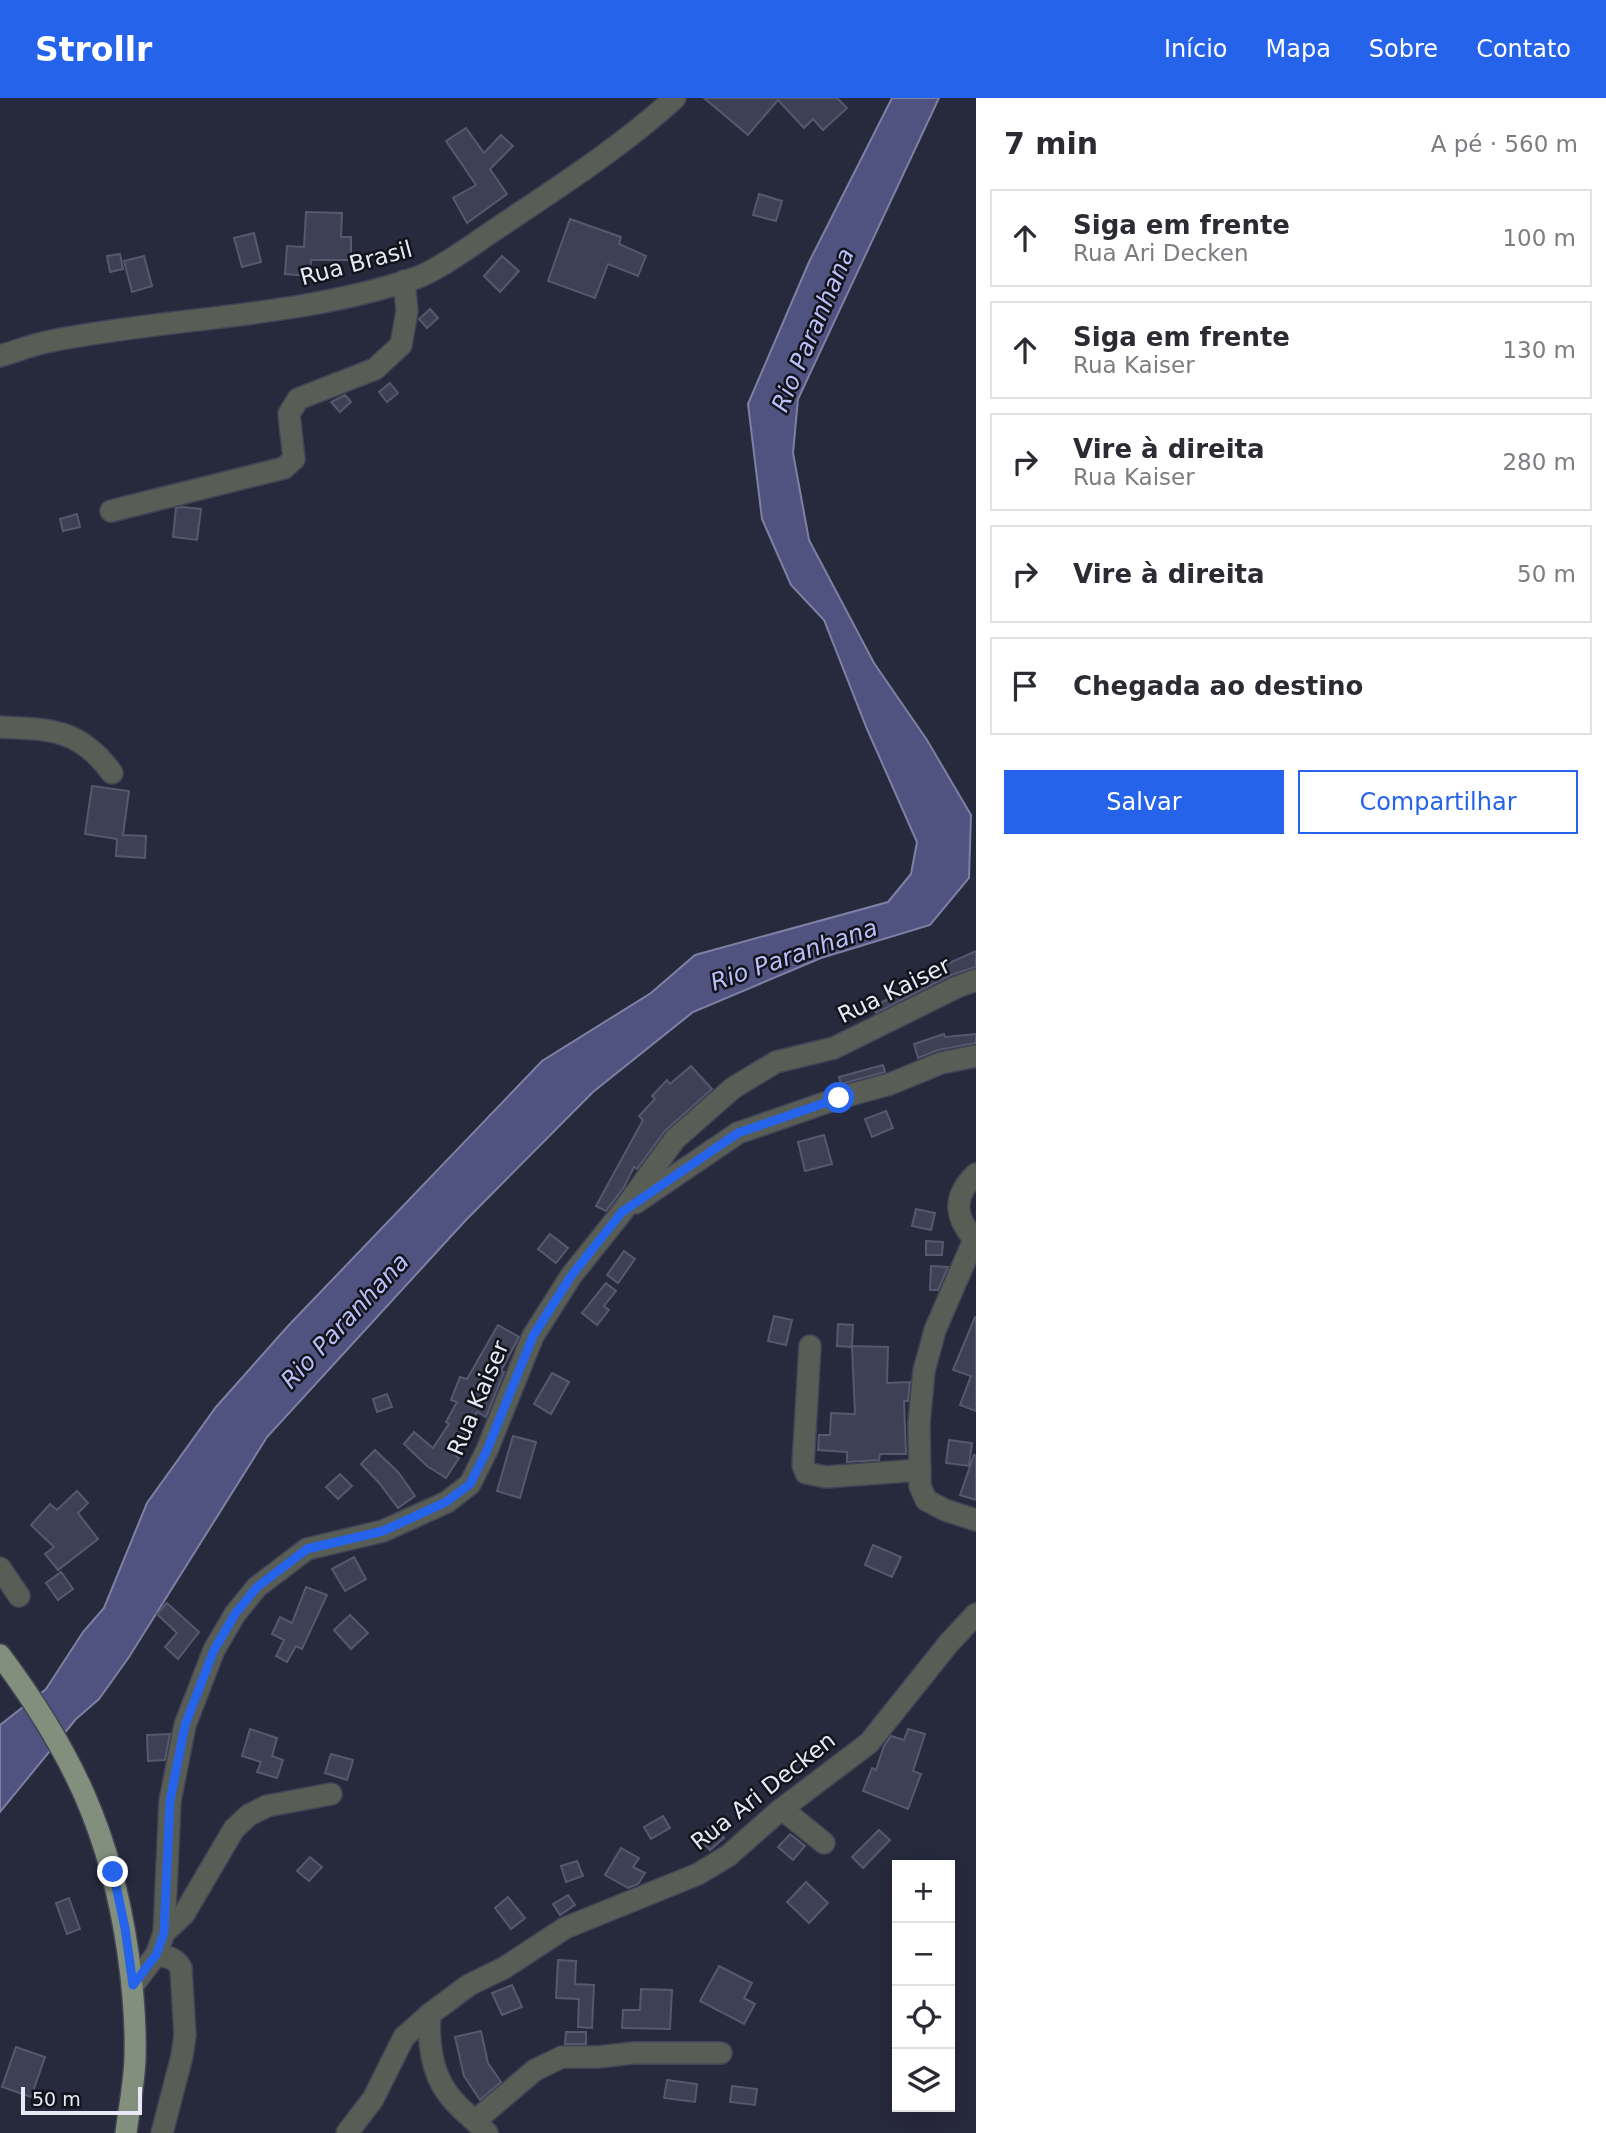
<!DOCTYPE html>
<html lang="pt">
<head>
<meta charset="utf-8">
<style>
  :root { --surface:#fff; --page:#f2f2f3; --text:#2b2b33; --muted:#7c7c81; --line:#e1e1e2; --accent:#2563eb }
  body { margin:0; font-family:"DejaVu Sans",sans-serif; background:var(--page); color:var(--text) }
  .controls { position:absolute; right:21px; bottom:21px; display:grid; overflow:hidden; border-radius:0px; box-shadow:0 7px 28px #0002 }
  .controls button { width:63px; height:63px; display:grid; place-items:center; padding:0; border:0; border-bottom:2px solid var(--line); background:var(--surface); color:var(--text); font:35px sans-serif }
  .scale { position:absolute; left:21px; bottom:18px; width:121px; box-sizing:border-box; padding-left:7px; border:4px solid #e8e9f6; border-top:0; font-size:19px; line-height:24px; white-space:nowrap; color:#e8e9f6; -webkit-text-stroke:5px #12131b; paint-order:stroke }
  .stop { position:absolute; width:21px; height:21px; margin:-16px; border:5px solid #2563eb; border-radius:50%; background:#fff }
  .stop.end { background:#2563eb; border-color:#fff; box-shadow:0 2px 7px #0008 }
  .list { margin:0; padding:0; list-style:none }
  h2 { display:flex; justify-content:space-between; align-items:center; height:91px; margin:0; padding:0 28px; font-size:30px }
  h2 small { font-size:23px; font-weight:400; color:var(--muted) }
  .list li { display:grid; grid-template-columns:46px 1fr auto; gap:21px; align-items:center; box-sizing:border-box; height:98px; margin:0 14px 14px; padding:0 14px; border:2px solid var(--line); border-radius:0px }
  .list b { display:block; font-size:26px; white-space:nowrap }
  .list p { margin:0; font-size:23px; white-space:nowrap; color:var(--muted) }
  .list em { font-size:23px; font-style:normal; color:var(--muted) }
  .actions { display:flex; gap:14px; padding:21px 28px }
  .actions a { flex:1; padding:16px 0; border:2px solid var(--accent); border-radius:0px; text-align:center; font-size:24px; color:var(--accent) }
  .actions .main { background:var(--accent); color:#fff }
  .icon { flex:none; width:38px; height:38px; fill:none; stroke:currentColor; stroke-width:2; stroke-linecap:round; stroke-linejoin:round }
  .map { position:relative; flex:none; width:976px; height:2035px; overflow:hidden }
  header { display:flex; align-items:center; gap:42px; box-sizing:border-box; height:98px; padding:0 35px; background:var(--accent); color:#fff }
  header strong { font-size:33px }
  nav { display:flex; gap:38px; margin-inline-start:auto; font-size:24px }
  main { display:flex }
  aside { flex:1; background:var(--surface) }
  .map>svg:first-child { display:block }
  .water { fill:#505380; stroke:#7e80a3; stroke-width:2 }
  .building { fill:#3e4055; stroke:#56586e; stroke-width:2 }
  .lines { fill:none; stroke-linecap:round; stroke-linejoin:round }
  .minor-casing { stroke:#424456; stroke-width:24 }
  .major-casing { stroke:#424456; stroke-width:24 }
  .minor { stroke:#585d55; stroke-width:21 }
  .major { stroke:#838f7d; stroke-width:21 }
  .route { stroke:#2563eb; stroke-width:9 }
  .labels { text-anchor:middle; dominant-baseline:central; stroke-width:5; stroke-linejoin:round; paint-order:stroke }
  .street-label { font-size:23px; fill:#e8e9f6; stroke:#12131b }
  .water-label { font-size:24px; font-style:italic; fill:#b9bff9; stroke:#12131b }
</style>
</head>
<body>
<header>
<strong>Strollr</strong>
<nav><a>Início</a><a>Mapa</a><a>Sobre</a><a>Contato</a></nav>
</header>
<main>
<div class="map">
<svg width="976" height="2035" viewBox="0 0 976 2035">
  <rect width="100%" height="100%" fill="#27293c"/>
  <!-- water -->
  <path class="water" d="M892,0H939L798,301L793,355L809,442L874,565L927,642L971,717L969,780L930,827L821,860L693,914L593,994L465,1123L267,1339L129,1559L99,1601L76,1621L0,1714V1627L46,1591L83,1534L104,1510L147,1405L216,1309L288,1228L542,963L651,895L695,857L888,804L911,776L917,744L867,631L824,522L791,487L762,421L748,306L809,164Z"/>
  <!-- building -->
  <g class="building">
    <path d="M704,0H837L847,10L823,32L813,21L804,30L778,2L748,37Z"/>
    <path d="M466,30L484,55L501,37L513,48L490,71L507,96L467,125L453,100L476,87L446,43Z"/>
    <path d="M759,96L782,103L776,123L753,117Z"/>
    <path d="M306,114L342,115L341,139H351V162H311L310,178L285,176L287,148L304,149Z"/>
    <path d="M570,121L621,139L619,146L646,158L638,178L608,166L595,200L548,183Z"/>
    <path d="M254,135L261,164L242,169L234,140Z"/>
    <path d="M120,156L123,171L110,174L107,158Z"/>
    <path d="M144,158L152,188L132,194L124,163Z"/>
    <path d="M502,158L519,173L500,194L484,178Z"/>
    <path d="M430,211L438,220L427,230L419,221Z"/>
    <path d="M390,285L398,295L387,304L379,294Z"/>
    <path d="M345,297L351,304L340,314L331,304Z"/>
    <path d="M182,409L201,411L197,442L173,439L176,410Z"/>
    <path d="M77,416L80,429L63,433L60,421Z"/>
    <path d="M92,688L129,693L123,737L146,738L145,760L116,758L117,741L85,736Z"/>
    <path d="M976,853V869L951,877L876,915L873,909L929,879L927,875Z"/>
    <path d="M944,936L945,939L976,936V945L938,952L918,960L914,946Z"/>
    <path d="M883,967L885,974L841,986L839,979Z"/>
    <path d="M691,968L712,991L665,1033L637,1071L634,1069L624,1089L606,1113L596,1108L643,1022L639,1018L655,1001L652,998L667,982L670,986Z"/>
    <path d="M886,1013L893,1030L872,1039L865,1021Z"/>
    <path d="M824,1037L832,1066L805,1073L798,1044Z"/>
    <path d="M916,1111L935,1115L931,1132L912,1128Z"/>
    <path d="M550,1136L568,1150L556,1165L538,1151Z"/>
    <path d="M926,1143L943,1144L942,1157H926Z"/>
    <path d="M624,1153L635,1161L618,1185L607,1177Z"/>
    <path d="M931,1168L948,1169L938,1192H930Z"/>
    <path d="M606,1185L616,1193L604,1208L609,1212L597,1227L582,1215Z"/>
    <path d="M774,1218L792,1222L786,1247L768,1243Z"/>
    <path d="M975,1219L976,1220V1313L960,1307L971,1278L953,1272Z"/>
    <path d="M838,1226L853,1227L852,1248L888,1249L887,1285L910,1284L908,1303H904L906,1356H880L879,1362L847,1364V1354L818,1352L819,1337H830L831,1315L855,1316L852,1249L837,1248Z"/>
    <path d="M498,1227L519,1239L501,1273L504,1274L486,1319L477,1314L460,1343L464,1345L456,1358L459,1360L446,1380L427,1368L404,1346L414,1334L433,1350L449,1326L446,1324L457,1304L451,1302L460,1279L467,1281Z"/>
    <path d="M552,1275L569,1284L551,1316L534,1306Z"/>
    <path d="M387,1296L392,1309L377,1314L373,1301Z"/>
    <path d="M513,1338L536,1344L520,1400L497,1393Z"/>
    <path d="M949,1342L972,1345L969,1368L946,1365Z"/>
    <path d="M375,1352L398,1374L415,1398L398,1410L380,1386L361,1366Z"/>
    <path d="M974,1357H976V1402L960,1397Z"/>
    <path d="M340,1376L352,1388L338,1401L326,1389Z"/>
    <path d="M77,1393L88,1405L78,1415L98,1441L58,1472L45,1456L54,1449L31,1427L50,1406L57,1412Z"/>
    <path d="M873,1447L901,1459L892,1479L865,1467Z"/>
    <path d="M354,1459L366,1481L345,1493L332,1471Z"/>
    <path d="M61,1474L73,1491L58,1502L46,1485Z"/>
    <path d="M306,1489L327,1497L302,1551L296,1548L287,1564L276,1558L284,1542L272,1536L280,1519L292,1525Z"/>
    <path d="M167,1505L199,1534L178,1561L165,1549L177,1535L157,1516Z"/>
    <path d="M350,1517L368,1535L351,1551L334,1532Z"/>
    <path d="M250,1631L277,1640L272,1658L283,1662L277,1680L257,1674L261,1664L242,1658Z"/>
    <path d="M908,1631L925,1636L913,1673L921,1676L908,1711L863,1693L872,1670L876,1672L884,1648L891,1638L904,1642Z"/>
    <path d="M170,1636L165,1662L148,1663L147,1637Z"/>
    <path d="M331,1656L353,1662L347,1682L325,1675Z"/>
    <path d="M663,1718L670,1730L651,1741L644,1729Z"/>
    <path d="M712,1726L724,1740L710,1752L698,1739Z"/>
    <path d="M879,1732L890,1742L863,1770L852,1759Z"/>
    <path d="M790,1736L805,1748L793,1762L778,1749Z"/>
    <path d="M621,1750L639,1760L633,1769L645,1775L638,1786L628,1790L605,1777Z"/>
    <path d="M310,1759L322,1769L309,1783L297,1773Z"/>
    <path d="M577,1763L583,1778L566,1784L561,1768Z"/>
    <path d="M806,1784L828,1805L809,1825L787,1804Z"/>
    <path d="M568,1797L575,1807L560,1817L553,1806Z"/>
    <path d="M508,1799L525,1820L511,1831L495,1810Z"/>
    <path d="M69,1800L80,1831L67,1836L56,1805Z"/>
    <path d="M558,1862L576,1863L575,1886L594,1887L592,1930L578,1929L579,1901L556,1900Z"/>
    <path d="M719,1868L752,1885L744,1900L755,1906L744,1926L700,1903Z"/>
    <path d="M512,1887L522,1909L502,1917L492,1895Z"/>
    <path d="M641,1891L672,1892L670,1931L622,1930L623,1912H640Z"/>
    <path d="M481,1933L488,1965L501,1984L480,2002L464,1978L455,1939Z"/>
    <path d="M566,1934H586V1946H565Z"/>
    <path d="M16,1949L45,1959L31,1999L2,1989Z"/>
    <path d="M667,1982L697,1986L695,2004L664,2000Z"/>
    <path d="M732,1988L757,1991L755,2007L730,2004Z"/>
  </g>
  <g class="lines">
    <defs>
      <g id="minor">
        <path d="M0,258C17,253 34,246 51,243C171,219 296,220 413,181C438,173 476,144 499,129C560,88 621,49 675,0"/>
        <path d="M111,413L284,370L294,361L289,316L298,301L375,271L401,247L407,213L404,183"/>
        <path d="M0,629C51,631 80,631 112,675"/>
        <path d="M976,1076C952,1099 954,1119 976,1143"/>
        <path d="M635,1105L738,1035L839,1000L890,986L941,965L976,958"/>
        <path d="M974,1142L935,1232L924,1273L919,1325L920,1388L926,1402L945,1412L976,1422"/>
        <path d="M810,1248L803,1367L806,1375L826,1379L920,1372"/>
        <path d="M0,1470L19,1498"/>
        <path d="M782,1711L824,1745"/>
        <path d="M164,1835L184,1816L234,1731L249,1717L267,1708L331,1696"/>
        <path d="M156,1857C167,1859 175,1859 181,1870L185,1937L182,1958L162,2035"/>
        <path d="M133,1887L156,1857L164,1835L170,1703L185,1627L214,1552L235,1516L257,1489L307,1451L383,1433L447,1404L470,1386L487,1352L533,1238L571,1178L622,1114L675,1041L733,990L776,964L834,950L957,889L976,882"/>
        <path d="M475,2023L535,1972L562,1959H598L633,1955H721"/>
        <path d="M347,2035L373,2001L404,1939L430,1916"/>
        <path d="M487,2035C475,2022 458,2010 448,1996C431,1974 428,1942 430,1916L469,1887L504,1870L565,1830L698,1776L728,1758L779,1713L869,1645L949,1545L976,1516"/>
      </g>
      <path id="major" d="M0,1557C72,1653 111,1736 128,1855C133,1890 136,1926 135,1961C134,1986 129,2011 126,2035"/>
    </defs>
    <!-- minor casing -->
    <use href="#minor" class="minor-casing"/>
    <!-- major casing -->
    <use href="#major" class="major-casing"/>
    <!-- minor -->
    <use href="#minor" class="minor"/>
    <!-- major -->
    <use href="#major" class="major"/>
  </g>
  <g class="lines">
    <!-- route -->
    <path class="route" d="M113,1774L125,1830L133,1887L156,1857L164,1835L170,1703L185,1627L214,1552L235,1516L257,1489L307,1451L383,1433L446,1404L470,1386L487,1352L533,1238L571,1178L622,1114L738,1035L839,1000"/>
  </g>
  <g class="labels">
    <!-- street labels -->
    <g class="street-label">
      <text transform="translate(356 165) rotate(-15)">Rua Brasil</text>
      <text transform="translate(894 892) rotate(-26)">Rua Kaiser</text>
      <text transform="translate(478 1300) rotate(-67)">Rua Kaiser</text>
      <text transform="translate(763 1693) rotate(-38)">Rua Ari Decken</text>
    </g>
    <!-- water labels -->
    <g class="water-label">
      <text transform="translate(813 232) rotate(-67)">Rio Paranhana</text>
      <text transform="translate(794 857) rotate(-19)">Rio Paranhana</text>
      <text transform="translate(345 1223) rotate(-47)">Rio Paranhana</text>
    </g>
  </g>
</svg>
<div class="controls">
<button>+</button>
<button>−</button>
<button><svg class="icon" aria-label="locate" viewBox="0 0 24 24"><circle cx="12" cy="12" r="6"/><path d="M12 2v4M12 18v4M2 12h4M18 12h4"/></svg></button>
<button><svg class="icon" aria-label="layers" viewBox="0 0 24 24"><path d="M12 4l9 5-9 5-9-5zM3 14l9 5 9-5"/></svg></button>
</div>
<div class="scale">50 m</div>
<div class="stop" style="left:839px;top:1000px"></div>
<div class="stop end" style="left:113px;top:1774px"></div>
</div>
<aside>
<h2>7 min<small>A pé · 560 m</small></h2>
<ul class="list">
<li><svg class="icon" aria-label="ahead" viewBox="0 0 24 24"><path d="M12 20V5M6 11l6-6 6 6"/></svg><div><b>Siga em frente</b><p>Rua Ari Decken</p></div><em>100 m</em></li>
<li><svg class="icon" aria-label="ahead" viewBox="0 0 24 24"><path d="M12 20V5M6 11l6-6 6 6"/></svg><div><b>Siga em frente</b><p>Rua Kaiser</p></div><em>130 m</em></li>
<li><svg class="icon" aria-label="right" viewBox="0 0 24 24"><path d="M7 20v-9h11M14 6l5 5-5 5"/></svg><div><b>Vire à direita</b><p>Rua Kaiser</p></div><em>280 m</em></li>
<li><svg class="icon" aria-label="right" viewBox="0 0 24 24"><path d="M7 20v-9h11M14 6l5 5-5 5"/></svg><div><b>Vire à direita</b></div><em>50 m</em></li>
<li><svg class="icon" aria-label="arrive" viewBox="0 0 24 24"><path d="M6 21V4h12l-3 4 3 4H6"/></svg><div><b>Chegada ao destino</b></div></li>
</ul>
<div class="actions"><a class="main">Salvar</a><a>Compartilhar</a></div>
</aside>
</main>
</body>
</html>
